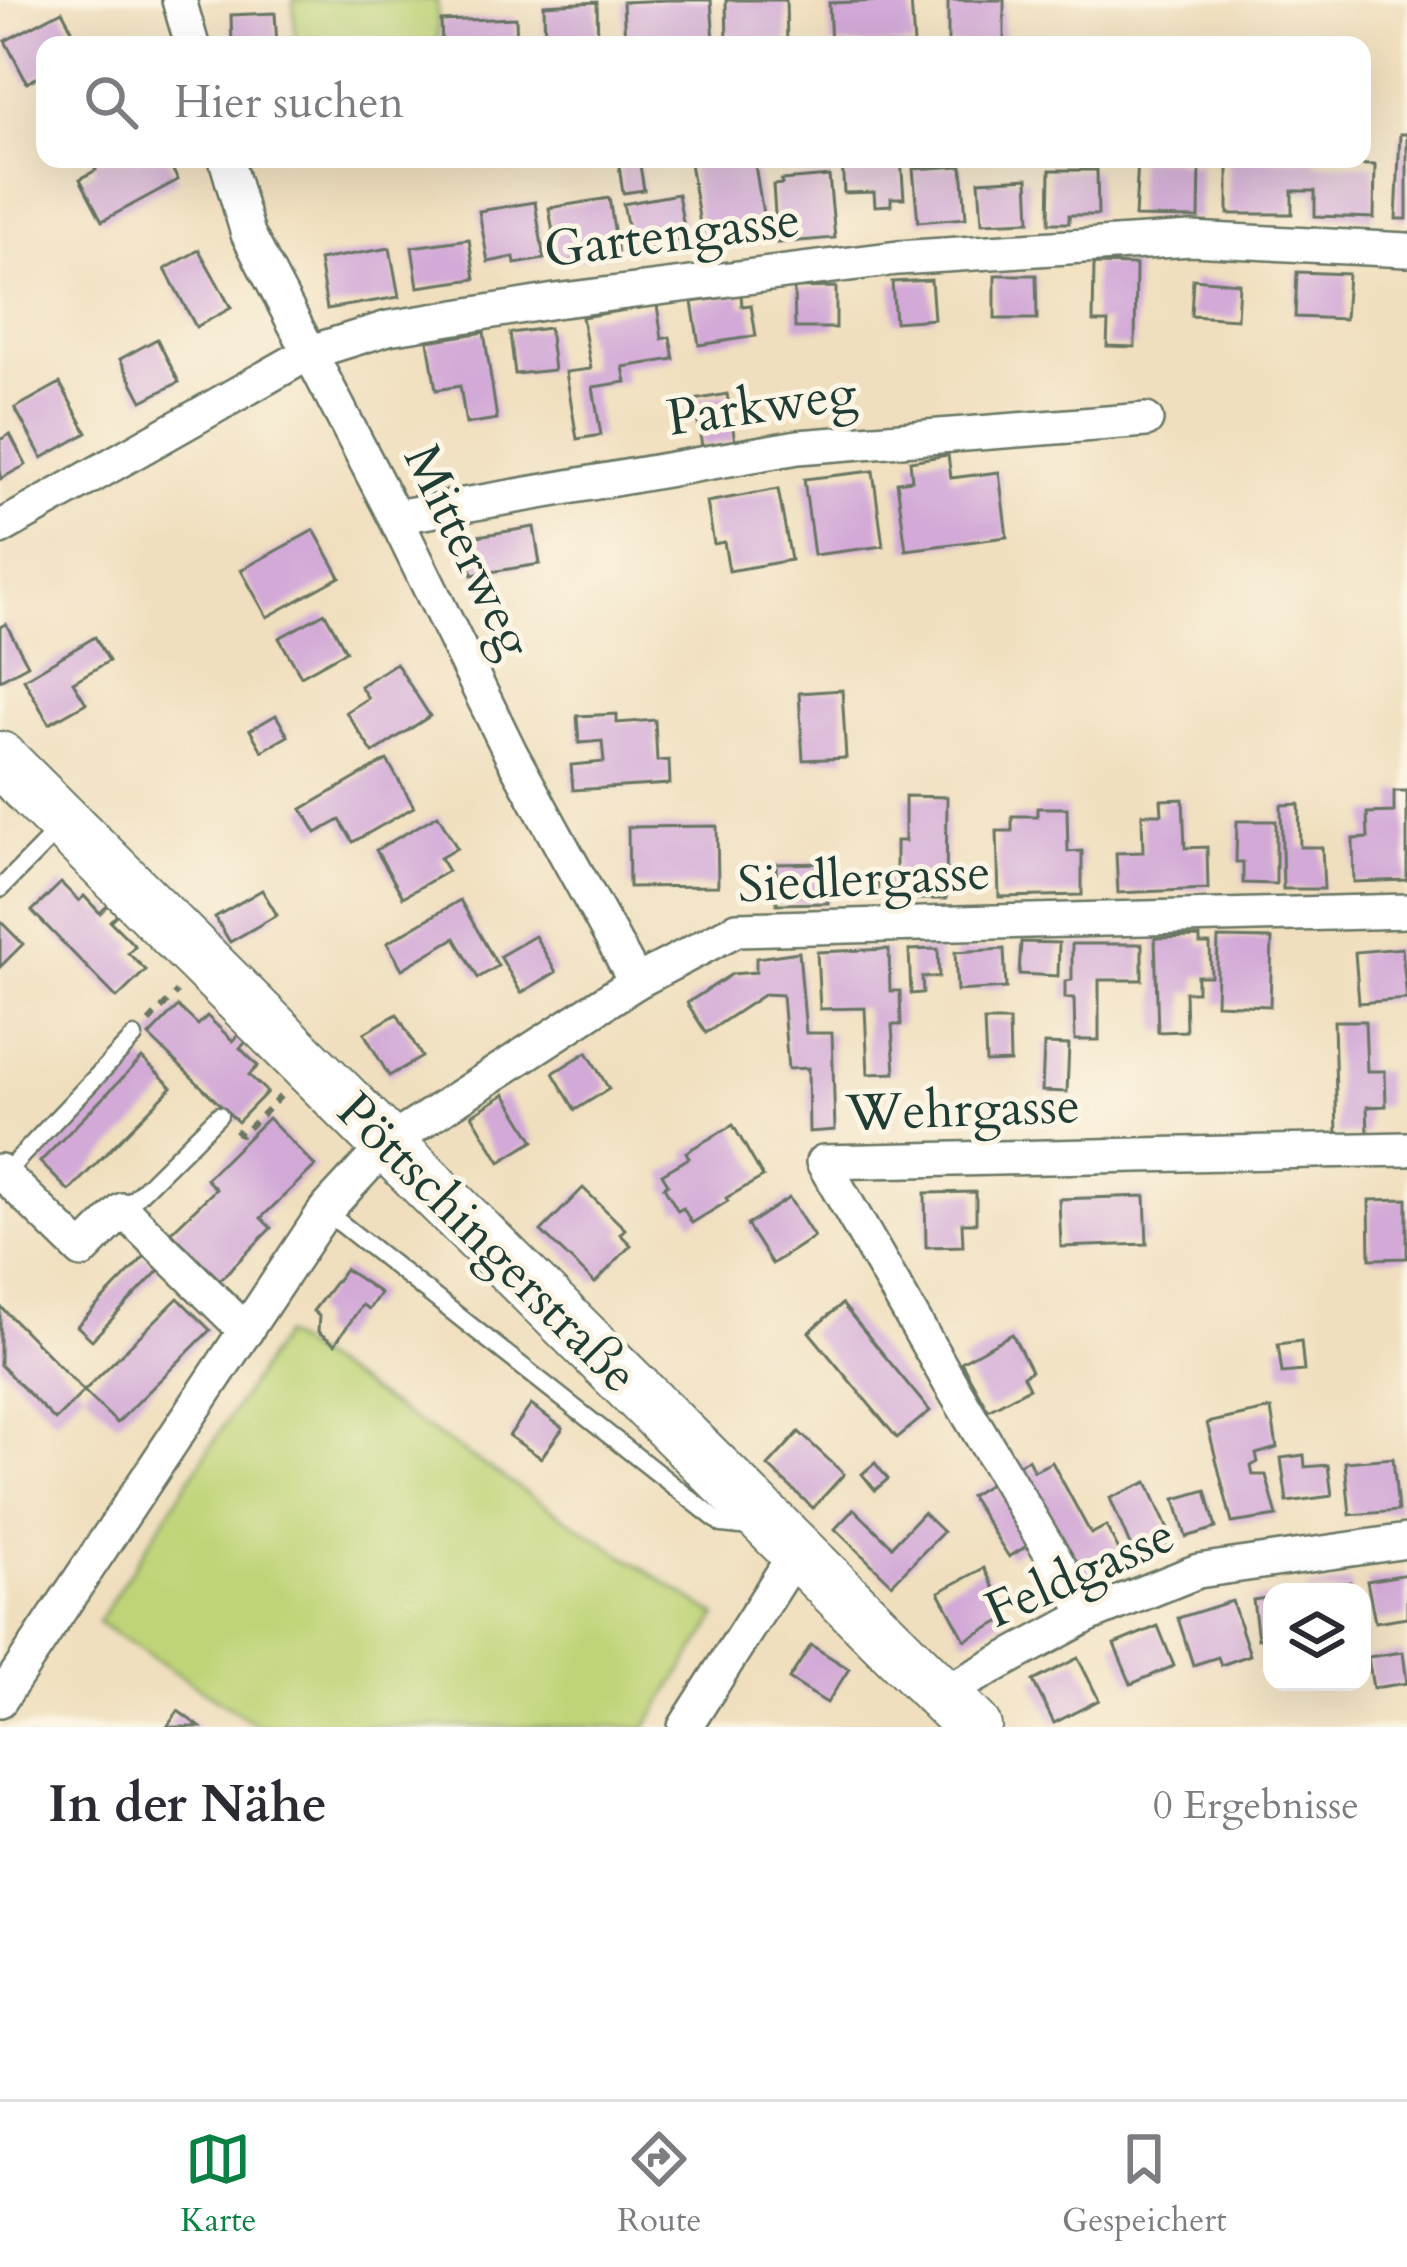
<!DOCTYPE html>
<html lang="de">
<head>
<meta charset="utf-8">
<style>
  :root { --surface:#fff; --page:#f7f7f7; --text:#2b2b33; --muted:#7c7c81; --line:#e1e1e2; --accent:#0b8043 }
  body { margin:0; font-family:Cardo,serif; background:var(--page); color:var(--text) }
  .controls { position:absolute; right:36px; bottom:36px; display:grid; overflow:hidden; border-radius:24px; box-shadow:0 12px 48px #0002 }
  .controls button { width:108px; height:108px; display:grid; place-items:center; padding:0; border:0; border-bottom:3px solid var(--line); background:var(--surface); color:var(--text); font:60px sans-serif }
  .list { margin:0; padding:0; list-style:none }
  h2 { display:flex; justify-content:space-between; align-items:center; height:156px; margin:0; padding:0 48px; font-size:51px }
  h2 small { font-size:39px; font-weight:400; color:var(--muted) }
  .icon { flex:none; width:66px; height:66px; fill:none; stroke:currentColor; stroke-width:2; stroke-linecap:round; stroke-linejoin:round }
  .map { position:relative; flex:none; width:1407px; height:1727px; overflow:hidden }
  .search { position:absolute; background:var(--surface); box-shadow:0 12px 48px #0002; left:36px; right:36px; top:36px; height:132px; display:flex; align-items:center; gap:30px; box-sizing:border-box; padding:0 42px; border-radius:24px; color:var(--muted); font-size:45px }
  .sheet { height:372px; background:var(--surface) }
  nav { display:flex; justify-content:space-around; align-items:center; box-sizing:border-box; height:168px; border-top:3px solid var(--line); background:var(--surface); font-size:33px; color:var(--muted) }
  nav a { display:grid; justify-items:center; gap:6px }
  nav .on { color:var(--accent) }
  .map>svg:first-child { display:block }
  .green { fill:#bfd478; stroke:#6f8856; stroke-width:3 }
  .building { fill:#d2a9d7 }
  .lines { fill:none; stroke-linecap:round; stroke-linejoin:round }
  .service-casing { stroke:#687664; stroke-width:21 }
  .minor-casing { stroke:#687664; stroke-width:38 }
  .primary-casing { stroke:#687664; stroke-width:58 }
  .path { stroke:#687664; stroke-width:6; stroke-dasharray:9 9; stroke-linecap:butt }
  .service { stroke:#fff; stroke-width:16 }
  .minor { stroke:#fff; stroke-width:33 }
  .primary { stroke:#fff; stroke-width:54 }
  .labels { text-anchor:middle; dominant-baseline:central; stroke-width:10; stroke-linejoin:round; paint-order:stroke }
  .street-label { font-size:51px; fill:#1f3d34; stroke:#fcf5e5 }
</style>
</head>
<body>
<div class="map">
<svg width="1407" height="1727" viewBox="0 0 1407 1727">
  <rect width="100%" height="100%" fill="#fcf5e5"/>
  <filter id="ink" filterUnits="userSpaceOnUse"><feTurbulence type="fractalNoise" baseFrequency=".00833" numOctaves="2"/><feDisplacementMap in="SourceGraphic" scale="24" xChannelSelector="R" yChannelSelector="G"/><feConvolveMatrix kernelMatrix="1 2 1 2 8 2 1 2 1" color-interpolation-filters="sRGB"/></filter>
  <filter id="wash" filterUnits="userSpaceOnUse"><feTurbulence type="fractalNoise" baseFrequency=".004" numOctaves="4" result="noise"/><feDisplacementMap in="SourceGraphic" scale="48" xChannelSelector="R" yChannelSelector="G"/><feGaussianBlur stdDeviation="2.7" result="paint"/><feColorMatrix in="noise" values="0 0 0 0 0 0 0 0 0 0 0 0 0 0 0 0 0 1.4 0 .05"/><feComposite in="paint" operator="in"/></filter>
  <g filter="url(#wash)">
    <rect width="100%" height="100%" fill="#f0dfbe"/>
    <!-- green -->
    <g class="green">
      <path d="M293,0H437L438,45H296Z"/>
      <path d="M282,1335L717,1616L646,1727H260L98,1622Z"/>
    </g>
    <g id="blocks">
      <!-- building -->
      <g class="building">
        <path d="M667,0H711L714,42L625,45L623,2Z"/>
        <path d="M726,0H786L787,45L727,43Z"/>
        <path d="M911,0L914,45H831L829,3Z"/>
        <rect x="948" y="0" width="56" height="45"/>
        <path d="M597,2L598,45H545L544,5Z"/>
        <path d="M62,11L80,45H45V73L27,83L5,41Z"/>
        <path d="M275,13L277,45H232L231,15Z"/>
        <path d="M516,18L517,45H442L441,21Z"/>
        <path d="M1400,134H1407V219H1396Z"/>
        <path d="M93,159H167L178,180L102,221L80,179L96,170L91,160Z"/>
        <path d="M618,159H639L644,190L623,193Z"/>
        <path d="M713,159H754L764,220L729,225L731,238L703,242L690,163Z"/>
        <path d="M842,159H901L904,198H891V205L875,206L874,192L844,193Z"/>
        <path d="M1138,159H1173L1175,162L1200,164L1199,218L1135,217Z"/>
        <path d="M1228,159H1315V164L1375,165L1374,218L1315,216V191H1292V214H1228Z"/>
        <path d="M962,166L966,218L918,222L913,169Z"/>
        <path d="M1050,170H1097L1098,215H1069V223H1049Z"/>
        <path d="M829,176L835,238L777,243L773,185L782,184L781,180Z"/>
        <path d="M1028,178L1030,221L982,223L979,181Z"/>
        <path d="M678,194L686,239L632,249L623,204Z"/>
        <path d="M609,198L618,254L558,263L549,208Z"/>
        <path d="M535,202L544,259L515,264L514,257L488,262L479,211Z"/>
        <path d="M469,239L475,279L418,287L412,247Z"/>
        <path d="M390,248L399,297L327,309L319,260Z"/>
        <path d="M199,250L231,308L196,327L165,269Z"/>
        <path d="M1094,264L1136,265L1135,347L1107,346L1108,322H1093Z"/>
        <path d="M1297,272L1348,274L1345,319L1295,317Z"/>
        <path d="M995,275H1036L1037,319H995Z"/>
        <path d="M1193,279L1239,283L1237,319L1191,316Z"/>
        <path d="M931,280L934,319L895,322L892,282Z"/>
        <path d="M836,287V328H795L794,288Z"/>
        <path d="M741,295L742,306L751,305L756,336L699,345L692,302Z"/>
        <path d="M657,305L662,339L670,337L674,359L623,367L626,382L593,387L601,435L577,439L566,372L591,369L582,317Z"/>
        <path d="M549,328L554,370L515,374L510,333Z"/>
        <path d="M484,332L497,419L466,424L460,386L436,390L428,341Z"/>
        <path d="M157,339L179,382L142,401L120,359Z"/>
        <path d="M60,383L87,433L42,458L15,408Z"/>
        <path d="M727,394L735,441L702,446L694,400Z"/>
        <path d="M10,434L26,465L0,479V440Z"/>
        <path d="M948,455L951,478L999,472L1007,537L906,550L897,482L912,480L910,461Z"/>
        <path d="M873,471L883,546L814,555L804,479Z"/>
        <path d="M778,489L791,560L729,571L724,542L714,544L707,502Z"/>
        <path d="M534,527L540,564L472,575L465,538Z"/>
        <path d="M314,530L340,577L267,617L241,570Z"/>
        <path d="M325,613L346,651L301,676L279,638Z"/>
        <path d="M6,624L28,665L0,680V627Z"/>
        <path d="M95,637L109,661L73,682L86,703L49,724L24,679Z"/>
        <path d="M396,663L430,716L373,753L346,712L368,698L360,686Z"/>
        <path d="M842,690L846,758L803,760L799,693Z"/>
        <path d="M617,714V723L655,720L657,761L669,760L670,784L573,790L571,765L604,762L602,741L579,743L577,716Z"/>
        <path d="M276,715L288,736L262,751L250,730Z"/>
        <path d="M387,760L414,807L353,842L340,820L316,833L302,809Z"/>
        <path d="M1394,791H1407V880L1354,882L1353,839L1368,838L1367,813L1394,812Z"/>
        <path d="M905,796L947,797L946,899H877L878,874H896V841H905Z"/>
        <path d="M1183,799L1185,848L1207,847L1208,889L1118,893L1116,853L1143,852L1142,814H1162L1161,800Z"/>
        <path d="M1299,804L1300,847H1322L1324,889H1283L1281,805Z"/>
        <path d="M1037,808H1067L1068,852L1082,851V895L999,897L997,831H1012V816H1037Z"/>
        <path d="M438,815L457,848L440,858L448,871L403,897L376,850Z"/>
        <path d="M1237,821H1276V884L1243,883V862H1236Z"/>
        <path d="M717,826L718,886L629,887L628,827Z"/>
        <path d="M827,863L828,903L777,904L776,864Z"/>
        <path d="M61,883L79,901L84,896L100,913L108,905L117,914L110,921L135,946L128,953L146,970L117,998L32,911Z"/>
        <path d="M262,890L277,915L230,942L215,917Z"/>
        <path d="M460,900L498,966L478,978L455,938L402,969L387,943Z"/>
        <path d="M0,921L23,944L0,967Z"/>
        <path d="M535,936L556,972L521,993L500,956Z"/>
        <path d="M1200,937V944H1210L1211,976H1197V992H1185L1186,1031L1158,1032L1155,938Z"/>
        <path d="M1218,938L1272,939L1270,1006L1216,1004Z"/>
        <path d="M1021,942L1059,943L1058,976L1019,974Z"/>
        <path d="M1072,944H1142V980H1099V1040H1075L1074,998H1065V981L1072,980Z"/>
        <path d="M1402,948L1407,999L1359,1003L1355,952Z"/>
        <path d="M889,949L890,991H900L901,1025H892L895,1073L868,1074L865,1008L820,1009L817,952Z"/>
        <path d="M938,949L939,977H922L923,993L911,994L909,950Z"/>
        <path d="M1004,949L1006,988L957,991L955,952Z"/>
        <path d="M799,952L806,1033H832L835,1130L809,1132L808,1068L788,1069L782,995L765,994L706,1033L687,1003L732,974L756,972V958Z"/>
        <path d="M178,1006L198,1025L207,1016L233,1041L239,1034L247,1041L240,1048L258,1066L249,1075L267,1092L238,1122L149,1036Z"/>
        <path d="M397,1014L422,1057L389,1076L364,1033Z"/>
        <path d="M984,1021H1009L1010,1062L986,1063Z"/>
        <path d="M1334,1021H1365L1367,1071H1385L1386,1106L1367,1107L1368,1134L1337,1135Z"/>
        <path d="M1044,1044L1069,1045L1067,1092L1042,1091Z"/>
        <path d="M587,1052L609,1089L575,1110L553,1073Z"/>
        <path d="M142,1058L172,1087L69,1191L40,1162Z"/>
        <path d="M505,1094L534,1141L500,1162L472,1115Z"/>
        <path d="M268,1118L315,1166L261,1218L271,1228L220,1280L171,1232L216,1189L206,1179Z"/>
        <path d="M733,1125L763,1177L726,1198L728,1201L692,1223L683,1208L678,1211L664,1187L668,1184L662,1174L689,1158L686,1152Z"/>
        <path d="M583,1188L625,1229L620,1234L631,1245L595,1283L541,1231Z"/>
        <path d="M976,1192V1223H962L963,1246L926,1247L925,1193Z"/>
        <path d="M1145,1196L1147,1244L1061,1247L1059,1199Z"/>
        <path d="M789,1198L814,1237L772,1264L747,1225Z"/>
        <path d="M1407,1199V1258L1370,1259L1369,1200Z"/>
        <path d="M145,1256L159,1270L92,1340L77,1326Z"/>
        <path d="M345,1269L380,1293L369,1309L362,1305L335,1344L318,1332L319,1316L313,1311Z"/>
        <path d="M178,1298L210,1330L117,1423L84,1391Z"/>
        <path d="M842,1304L930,1411L897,1438L809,1332Z"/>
        <path d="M0,1306L84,1391L55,1420L0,1365Z"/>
        <path d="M1012,1334L1031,1371L1023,1376L1029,1388L988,1410L961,1362Z"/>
        <path d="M1301,1341L1304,1371L1282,1373L1278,1344Z"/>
        <path d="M531,1405L563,1428L541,1458L509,1436Z"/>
        <path d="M1271,1409L1277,1448L1256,1454L1258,1462L1251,1466L1253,1475H1266L1277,1516L1232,1523L1207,1423Z"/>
        <path d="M799,1432L844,1474L813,1508L768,1466Z"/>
        <path d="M1304,1455L1305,1467L1328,1465L1332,1496L1287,1502L1281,1458Z"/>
        <path d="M1393,1458L1398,1511L1350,1515L1345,1462Z"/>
        <path d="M1028,1459L1034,1471L1052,1462L1091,1534L1106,1526L1125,1562L1075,1588L1012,1468Z"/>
        <path d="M875,1463L888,1479L875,1490L862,1474Z"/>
        <path d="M994,1481L1033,1542L1009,1557L970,1496Z"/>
        <path d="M1147,1482L1173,1541L1135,1557L1110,1498Z"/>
        <path d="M1206,1490L1216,1528L1186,1537L1175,1499Z"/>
        <path d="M854,1509L892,1546L923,1513L943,1532L892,1584L835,1529Z"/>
        <path d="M984,1568L1009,1617L965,1640L939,1592Z"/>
        <path d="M1407,1574V1617L1375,1622L1367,1581Z"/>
        <path d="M1350,1582L1352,1592H1306V1590Z"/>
        <path d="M1272,1597V1637L1258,1639L1253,1600Z"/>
        <path d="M1232,1601L1250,1655L1221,1665L1218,1657L1193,1665L1178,1618Z"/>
        <path d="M1158,1626L1174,1666L1131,1684L1114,1644Z"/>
        <path d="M811,1645L849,1669L827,1703L789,1679Z"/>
        <path d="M1403,1652L1407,1683L1373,1688L1368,1657Z"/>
        <path d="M1078,1658L1099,1700L1054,1723L1033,1681Z"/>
        <path d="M178,1711L200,1727H167Z"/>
      </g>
    </g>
  </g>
  <g filter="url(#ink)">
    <use href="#blocks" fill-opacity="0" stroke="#687664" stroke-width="3"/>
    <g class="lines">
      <defs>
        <g id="service">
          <path d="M0,889L60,828"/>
          <path d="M3,1175L134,1037"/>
          <path d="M123,1210L219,1115"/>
          <path d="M325,1211L722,1524L750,1527"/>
        </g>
        <g id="minor">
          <path d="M179,0L192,45"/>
          <path d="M226,159L248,234L395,517L511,754L636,982"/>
          <path d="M395,517L798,447L1146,420"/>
          <path d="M0,528L311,352L388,328L555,301L898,258L1191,239L1407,250"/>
          <path d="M0,1171L82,1251L123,1210L246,1331"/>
          <path d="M1088,1615L950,1383L823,1162L1407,1149"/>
          <path d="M942,1694L1088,1615L1198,1571L1407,1541"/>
          <path d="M0,1700L325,1211L387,1144L636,982L737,929L1407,911"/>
          <path d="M685,1727L797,1551"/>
        </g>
        <path id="primary" d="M0,759L974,1727"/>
      </defs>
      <!-- service casing -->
      <use href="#service" class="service-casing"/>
      <!-- minor casing -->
      <use href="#minor" class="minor-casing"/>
      <!-- primary casing -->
      <use href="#primary" class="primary-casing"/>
      <!-- path -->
      <g class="path">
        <path d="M149,1022L177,992"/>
        <path d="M235,1130L241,1135L282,1095"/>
      </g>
      <!-- service -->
      <use href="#service" class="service"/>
      <!-- minor -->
      <use href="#minor" class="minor"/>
      <!-- primary -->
      <use href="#primary" class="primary"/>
    </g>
  </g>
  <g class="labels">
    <!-- street labels -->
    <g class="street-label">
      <text transform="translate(672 235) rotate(-7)">Gartengasse</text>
      <text transform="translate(762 406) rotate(-8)">Parkweg</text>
      <text transform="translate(468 551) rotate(64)">Mitterweg</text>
      <text transform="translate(864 879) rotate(-3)">Siedlergasse</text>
      <text transform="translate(963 1110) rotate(-2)">Wehrgasse</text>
      <text transform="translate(487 1243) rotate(45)">Pöttschingerstraße</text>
      <text transform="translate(1080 1573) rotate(-24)">Feldgasse</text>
    </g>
  </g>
</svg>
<div class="controls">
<button><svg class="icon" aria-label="layers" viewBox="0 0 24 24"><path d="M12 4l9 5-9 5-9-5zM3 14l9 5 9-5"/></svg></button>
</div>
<div class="search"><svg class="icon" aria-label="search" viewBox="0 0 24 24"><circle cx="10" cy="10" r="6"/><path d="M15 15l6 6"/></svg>Hier suchen</div>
</div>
<section class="sheet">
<h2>In der Nähe<small>0 Ergebnisse</small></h2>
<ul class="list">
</ul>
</section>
<nav>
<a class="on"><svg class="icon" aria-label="map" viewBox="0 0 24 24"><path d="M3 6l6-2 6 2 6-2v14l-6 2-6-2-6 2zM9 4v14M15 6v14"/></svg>Karte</a>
<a><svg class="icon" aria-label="directions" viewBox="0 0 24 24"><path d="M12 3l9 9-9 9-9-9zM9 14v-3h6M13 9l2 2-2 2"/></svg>Route</a>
<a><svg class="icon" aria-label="saved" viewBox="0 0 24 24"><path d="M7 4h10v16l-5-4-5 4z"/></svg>Gespeichert</a>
</nav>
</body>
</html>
